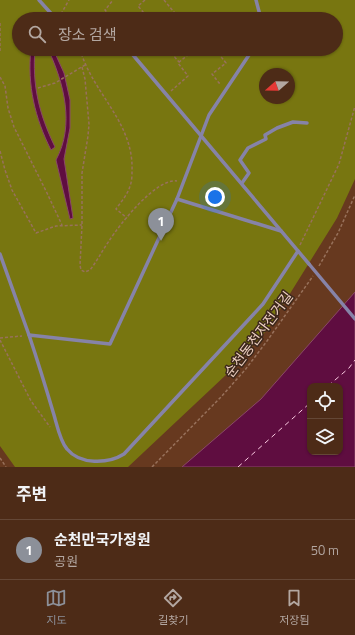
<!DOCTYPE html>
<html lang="ko">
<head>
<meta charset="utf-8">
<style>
  :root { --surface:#4d2b17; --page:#543320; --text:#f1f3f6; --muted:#b3a7a1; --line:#644736; --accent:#8c9099 }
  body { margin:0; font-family:"Titillium Web","Noto Sans KR",sans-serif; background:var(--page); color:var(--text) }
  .controls { position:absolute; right:12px; bottom:12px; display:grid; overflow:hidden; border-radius:8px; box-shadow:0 1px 3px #0004 }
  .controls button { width:36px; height:36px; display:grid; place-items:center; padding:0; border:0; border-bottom:1px solid var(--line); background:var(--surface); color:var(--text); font:20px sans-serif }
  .compass { position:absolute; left:259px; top:68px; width:36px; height:36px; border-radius:50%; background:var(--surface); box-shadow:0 1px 3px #0004; rotate:250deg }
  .you { position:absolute; left:215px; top:197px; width:14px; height:14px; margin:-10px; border:3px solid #fff; border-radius:50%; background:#1a73e8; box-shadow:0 0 0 6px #1a73e833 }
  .badge { display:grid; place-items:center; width:26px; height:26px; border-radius:50%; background:var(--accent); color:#fff; font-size:13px; font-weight:700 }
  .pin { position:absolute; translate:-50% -33px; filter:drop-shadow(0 1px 2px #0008) }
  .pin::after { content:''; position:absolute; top:21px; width:14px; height:12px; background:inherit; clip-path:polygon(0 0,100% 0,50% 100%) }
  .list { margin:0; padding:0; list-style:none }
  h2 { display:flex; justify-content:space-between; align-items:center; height:52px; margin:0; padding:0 16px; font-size:17px }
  h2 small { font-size:13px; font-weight:400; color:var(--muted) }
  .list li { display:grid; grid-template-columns:26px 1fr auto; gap:12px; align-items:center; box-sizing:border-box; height:60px; padding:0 16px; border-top:1px solid var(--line) }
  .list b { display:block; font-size:15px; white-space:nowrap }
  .list p { margin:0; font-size:13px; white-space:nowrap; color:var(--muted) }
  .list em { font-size:13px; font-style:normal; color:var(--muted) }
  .icon { flex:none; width:22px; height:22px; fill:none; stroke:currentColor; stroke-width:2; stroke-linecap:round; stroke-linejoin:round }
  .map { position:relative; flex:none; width:355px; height:467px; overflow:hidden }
  .search { position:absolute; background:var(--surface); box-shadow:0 1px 3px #0004; left:12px; right:12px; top:12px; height:44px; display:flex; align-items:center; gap:10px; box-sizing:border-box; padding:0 14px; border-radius:22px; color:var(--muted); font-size:15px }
  .sheet { height:112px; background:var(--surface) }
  nav { display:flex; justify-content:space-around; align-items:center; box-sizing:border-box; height:56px; border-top:1px solid var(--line); background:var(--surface); font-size:11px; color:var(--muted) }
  nav a { display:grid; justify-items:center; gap:2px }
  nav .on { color:var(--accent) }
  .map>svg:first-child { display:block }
  .green { fill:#787610; fill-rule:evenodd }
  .water { fill:#5f0d40; stroke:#8a4867; fill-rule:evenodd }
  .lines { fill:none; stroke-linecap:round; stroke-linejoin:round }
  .ferry { stroke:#fccce3; stroke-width:1; stroke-dasharray:5 4; stroke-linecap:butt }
  .path { stroke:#98715b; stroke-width:1.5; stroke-dasharray:3 2; stroke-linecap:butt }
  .pedestrian { stroke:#8683a8; stroke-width:3.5 }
  .pedestrian-bridge { stroke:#8683a8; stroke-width:3.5 }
  .labels { text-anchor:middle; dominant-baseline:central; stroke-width:3; stroke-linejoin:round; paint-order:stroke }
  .street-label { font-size:14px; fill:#edd0c1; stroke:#3c271b }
</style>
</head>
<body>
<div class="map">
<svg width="355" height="467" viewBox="0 0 355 467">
  <rect width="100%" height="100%" fill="#67391f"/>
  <!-- green -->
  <path class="green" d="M0,0H355V179L337,218L268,329L228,373L128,467H15L0,446ZM19,19H336V49H19ZM265,74H289V98H265Z"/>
  <!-- water -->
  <g class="water">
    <path d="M31,49H35C32,85 39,114 55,147L51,150C35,118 27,85 31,49Z"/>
    <path d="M48,49H53L54,51L64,73L70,100V128L64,159L73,218L70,219L56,160C75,125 64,83 48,49Z"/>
    <path d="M355,292V467H182L261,399ZM310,386H340V452H310Z"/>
  </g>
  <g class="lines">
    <!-- ferry -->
    <g class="ferry">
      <path d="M328,386L349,368L355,360"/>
      <path d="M238,467L310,403"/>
    </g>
    <!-- path -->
    <g class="path">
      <path d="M145,0L138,6L149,19"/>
      <path d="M164,0L178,17L175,19"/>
      <path d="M61,14L69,0"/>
      <path d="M113,19L105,10L113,0"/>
      <path d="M0,23V53"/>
      <path d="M80,49C92,93 134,122 132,171C132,175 132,181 130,186C128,194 121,202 116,209L127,218"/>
      <path d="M168,49L179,62"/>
      <path d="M215,49L226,63L212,74L219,83H222"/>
      <path d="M82,67L85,79L89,124L88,136L82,173V225L80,265L81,270L85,272L90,270C97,261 102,251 109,241C120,224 156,178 177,181"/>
      <path d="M0,77L5,86L8,108L14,127L47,193L62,225"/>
      <path d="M38,88L55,83L85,65"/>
      <path d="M171,91L188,76L178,63L195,49"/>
      <path d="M0,151L5,170L12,190L36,233L56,226L82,225"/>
      <path d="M300,245L339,164L355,106"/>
      <path d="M319,266L338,233L355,195"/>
      <path d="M0,338L22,336"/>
      <path d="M0,340L31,401L50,427"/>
      <path d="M0,458L6,467"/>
      <path d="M152,467L221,397L245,370L267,341L313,276"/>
    </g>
    <!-- pedestrian -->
    <g class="pedestrian">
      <path d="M39,0L56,19"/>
      <path d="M256,0L261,19"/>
      <path d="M128,49L309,264"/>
      <path d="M253,49L209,115L177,199L110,344L29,335C38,362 46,388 54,415C57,425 60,441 67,449C80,465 108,464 124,454L263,304L298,251"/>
      <path d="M242,183L249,173L240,160L248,148L266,139L265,135L277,128L293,122L307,123"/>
      <path d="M177,199L281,231"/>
      <path d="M0,254L29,335"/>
    </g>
    <!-- pedestrian-bridge -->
    <path class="pedestrian-bridge" d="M309,264L355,319"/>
  </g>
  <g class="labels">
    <!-- street labels -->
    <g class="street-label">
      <text transform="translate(258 334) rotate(-53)">순천동천자전거길</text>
    </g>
  </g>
</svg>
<div class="controls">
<button><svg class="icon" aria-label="locate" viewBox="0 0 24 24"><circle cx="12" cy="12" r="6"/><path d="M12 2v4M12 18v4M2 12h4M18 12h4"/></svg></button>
<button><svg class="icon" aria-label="layers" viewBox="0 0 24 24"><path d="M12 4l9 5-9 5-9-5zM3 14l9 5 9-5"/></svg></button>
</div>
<svg class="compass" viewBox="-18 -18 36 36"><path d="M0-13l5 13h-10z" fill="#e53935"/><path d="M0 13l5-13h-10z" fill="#b3a7a1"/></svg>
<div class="you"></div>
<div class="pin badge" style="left:161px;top:241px">1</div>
<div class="search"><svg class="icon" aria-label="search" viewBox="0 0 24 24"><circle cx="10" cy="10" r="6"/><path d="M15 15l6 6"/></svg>장소 검색</div>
</div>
<section class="sheet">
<h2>주변<small></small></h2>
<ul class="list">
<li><span class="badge">1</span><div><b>순천만국가정원</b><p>공원</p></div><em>50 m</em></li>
</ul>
</section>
<nav>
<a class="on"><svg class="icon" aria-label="map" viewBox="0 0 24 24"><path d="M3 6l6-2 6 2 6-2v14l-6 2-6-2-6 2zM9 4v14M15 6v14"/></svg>지도</a>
<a><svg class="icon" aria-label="directions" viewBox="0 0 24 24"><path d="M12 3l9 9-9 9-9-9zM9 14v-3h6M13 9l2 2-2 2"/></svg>길찾기</a>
<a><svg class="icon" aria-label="saved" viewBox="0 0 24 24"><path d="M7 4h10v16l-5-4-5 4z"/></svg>저장됨</a>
</nav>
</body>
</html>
